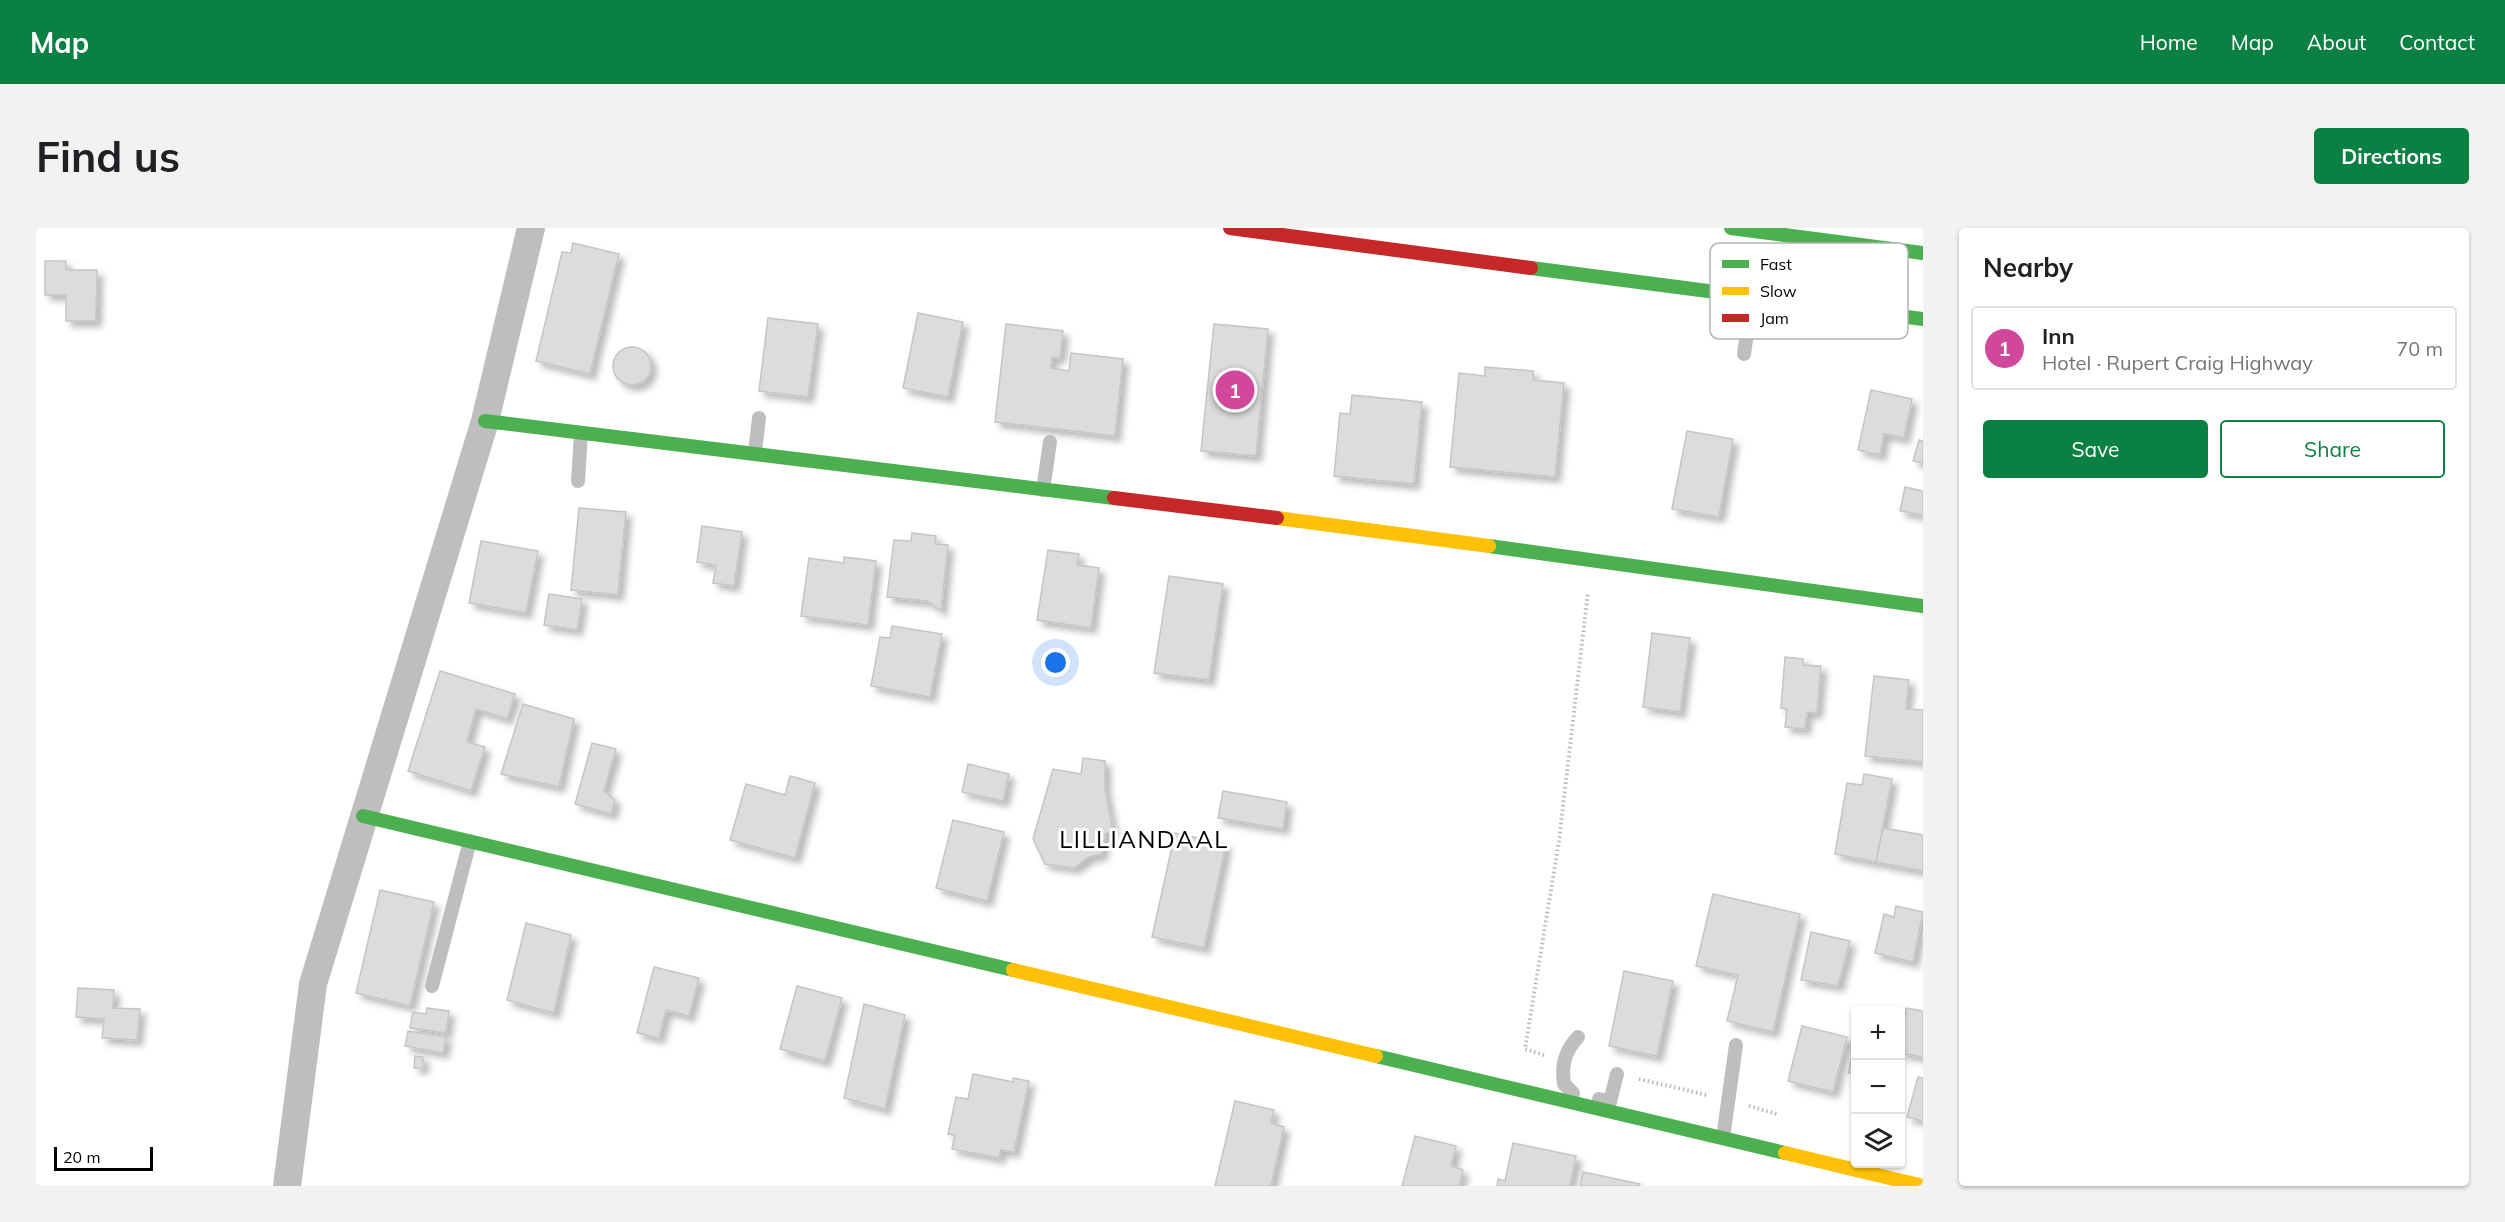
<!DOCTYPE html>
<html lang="en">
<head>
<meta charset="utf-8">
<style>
  :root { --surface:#fff; --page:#f2f2f2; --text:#202124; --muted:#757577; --line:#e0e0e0; --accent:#0b8043 }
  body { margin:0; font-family:Mulish,sans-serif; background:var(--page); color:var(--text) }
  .controls { position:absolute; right:18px; bottom:18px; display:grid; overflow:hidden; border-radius:6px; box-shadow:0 2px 4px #0004 }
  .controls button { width:54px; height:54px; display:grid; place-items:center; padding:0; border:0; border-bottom:2px solid var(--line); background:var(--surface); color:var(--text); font:30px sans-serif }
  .scale { position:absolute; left:18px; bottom:15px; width:99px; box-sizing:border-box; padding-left:6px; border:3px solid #000; border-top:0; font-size:16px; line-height:21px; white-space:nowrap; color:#000; -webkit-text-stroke:4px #fff; paint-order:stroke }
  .you { position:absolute; left:1020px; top:435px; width:21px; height:21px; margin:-15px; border:4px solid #fff; border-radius:50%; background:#1a73e8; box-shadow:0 0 0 9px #1a73e833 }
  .badge { display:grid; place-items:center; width:39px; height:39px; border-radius:50%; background:var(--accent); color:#fff; font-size:20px; font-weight:700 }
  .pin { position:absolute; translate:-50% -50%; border:3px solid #fff; box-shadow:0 2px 6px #0006 }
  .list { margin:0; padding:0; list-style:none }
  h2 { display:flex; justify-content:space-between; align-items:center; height:78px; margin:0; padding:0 24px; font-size:26px }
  h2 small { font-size:20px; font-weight:400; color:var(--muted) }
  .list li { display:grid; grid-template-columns:39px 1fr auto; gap:18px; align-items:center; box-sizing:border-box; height:84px; margin:0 12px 12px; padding:0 12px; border:2px solid var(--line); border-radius:6px }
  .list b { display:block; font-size:22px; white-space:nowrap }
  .list p { margin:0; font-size:20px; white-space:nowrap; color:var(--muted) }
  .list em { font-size:20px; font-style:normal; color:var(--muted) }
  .actions { display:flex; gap:12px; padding:18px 24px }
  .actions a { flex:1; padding:14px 0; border:2px solid var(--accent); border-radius:6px; text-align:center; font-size:21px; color:var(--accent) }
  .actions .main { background:var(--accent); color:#fff }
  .icon { flex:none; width:33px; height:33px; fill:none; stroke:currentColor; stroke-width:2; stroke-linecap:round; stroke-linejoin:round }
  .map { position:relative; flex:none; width:1887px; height:958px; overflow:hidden; border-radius:6px }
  header { display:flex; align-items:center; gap:36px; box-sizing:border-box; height:84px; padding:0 30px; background:var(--accent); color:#fff }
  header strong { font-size:28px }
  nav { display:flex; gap:33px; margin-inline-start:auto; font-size:21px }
  .intro { display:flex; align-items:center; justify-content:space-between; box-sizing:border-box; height:144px; padding:0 36px }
  h1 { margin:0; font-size:42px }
  .button { padding:15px 27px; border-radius:6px; background:var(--accent); color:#fff; font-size:21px; font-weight:700 }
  main { display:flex; gap:36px; padding:0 36px }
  aside { flex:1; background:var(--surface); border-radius:6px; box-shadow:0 2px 4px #0004 }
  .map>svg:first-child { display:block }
  .building { fill:#dcdcdc; stroke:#c5c5c5; stroke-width:1.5; filter:url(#shadow) }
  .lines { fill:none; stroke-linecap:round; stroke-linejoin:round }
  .path { stroke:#b8b8b8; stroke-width:4; stroke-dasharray:1.5 3; stroke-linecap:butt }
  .lane { stroke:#bebebe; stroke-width:14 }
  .street { stroke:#bebebe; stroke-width:28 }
  .fast { stroke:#4caf50; stroke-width:14 }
  .slow { stroke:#ffc107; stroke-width:14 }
  .jam { stroke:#c62828; stroke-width:14 }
  .labels { text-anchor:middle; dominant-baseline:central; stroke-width:6; stroke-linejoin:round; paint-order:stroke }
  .neighbourhood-label { font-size:24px; letter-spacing:1.5px; fill:#000; stroke:#fff }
  .key { fill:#fff; stroke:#b2b2b2; stroke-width:1.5 }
  .key-label { font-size:16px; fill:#000 }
</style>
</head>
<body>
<header>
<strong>Map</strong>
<nav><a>Home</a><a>Map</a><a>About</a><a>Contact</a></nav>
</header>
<div class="intro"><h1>Find us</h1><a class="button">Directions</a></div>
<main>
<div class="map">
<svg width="1887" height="958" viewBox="0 0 1887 958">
  <defs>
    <filter id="shadow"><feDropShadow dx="5.5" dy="5.5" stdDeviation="3" flood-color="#0004"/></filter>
  </defs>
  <rect width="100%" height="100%" fill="#fff"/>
  <!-- building -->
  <g class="building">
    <path d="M537,15L583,26L554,146L500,133L526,24L535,25Z"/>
    <path d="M9,33H30V42H61L60,93H30V67H9Z"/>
    <path d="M882,85L927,94L912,169L867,160Z"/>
    <path d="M732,90L782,96L772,169L723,163Z"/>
    <path d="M970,96L1027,103L1024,130L1016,129L1015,140L1033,143L1035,125L1087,131L1079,208L959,194Z"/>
    <path d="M1178,96L1232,101L1220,228L1165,223Z"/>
    <circle cx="596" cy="138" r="19"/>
    <path d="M1449,139L1497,143V152L1528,155L1519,249L1414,239L1423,145L1449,148Z"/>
    <path d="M1835,162L1876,171L1868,210L1848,206L1844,227L1822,222Z"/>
    <path d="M1316,167L1386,174L1378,256L1298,248L1304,185L1314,186Z"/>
    <path d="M1651,203L1697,211L1683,289L1636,281Z"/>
    <path d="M1883,212L1887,213V235L1877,233Z"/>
    <path d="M1869,259L1887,263V287L1864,283Z"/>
    <path d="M543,280L590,284L582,367L535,362Z"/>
    <path d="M666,298L706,304L698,358L677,355L680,337L661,334Z"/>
    <path d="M876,305L900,308L899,316L912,317L905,383L891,373L851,369L858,312L875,313Z"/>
    <path d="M445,313L502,323L490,385L433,375Z"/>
    <path d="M1012,322L1043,326L1041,337L1063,340L1055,400L1001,392Z"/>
    <path d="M808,329L840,333L832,397L765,388L773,330L808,335Z"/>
    <path d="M1133,348L1187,356L1173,452L1118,445Z"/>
    <path d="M513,366L546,371L541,402L508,397Z"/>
    <path d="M856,398L906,406L894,469L835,458L844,409L854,410Z"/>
    <path d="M1616,405L1654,410L1644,484L1607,479Z"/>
    <path d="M1749,429L1767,431V437L1785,438L1781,485L1771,484L1769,501L1749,499L1751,481L1745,480Z"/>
    <path d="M404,443L479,466L471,491L440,481L431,514L449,519L435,563L372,543Z"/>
    <path d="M1838,448L1873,452L1870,481L1887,482V534L1829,528Z"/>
    <path d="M487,476L538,491L523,559L465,546Z"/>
    <path d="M556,515L580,521L568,563L579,572L575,586L539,576Z"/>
    <path d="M1047,530L1069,533V561L1077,603L1069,606L1066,626L1053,629L1038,640L1009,636L997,611L1017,541L1045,546Z"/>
    <path d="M932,536L973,546L967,573L926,564Z"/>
    <path d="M1828,546L1856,551L1840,634L1799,626L1811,555L1826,557Z"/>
    <path d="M754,548L779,555L759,630L694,612L710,556L749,567Z"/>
    <path d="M1187,563L1251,574L1247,601L1182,590Z"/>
    <path d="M917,592L968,604L951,673L900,660Z"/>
    <path d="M1847,600L1887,607V643L1840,634Z"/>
    <path d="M1139,605L1190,616L1168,720L1116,709Z"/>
    <path d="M344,662L398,674L374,778L320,765Z"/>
    <path d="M1677,666L1764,686L1737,804L1691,793L1702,747L1660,738Z"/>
    <path d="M1860,678L1887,684L1877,734L1839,725L1848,686L1858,689Z"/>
    <path d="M490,695L535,707L518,785L471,772Z"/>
    <path d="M1775,704L1814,713L1802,758L1765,752Z"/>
    <path d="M618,739L663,750L653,788L630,782L623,810L601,805Z"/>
    <path d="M1588,743L1637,753L1621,828L1573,818Z"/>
    <path d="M761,758L806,770L789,833L744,821Z"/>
    <path d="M42,760L78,762L77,780L104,781L101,812L66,810L68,791L40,789Z"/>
    <path d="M828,776L869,787L849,881L808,870Z"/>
    <path d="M391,780L413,783L410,805L374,800L377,784L390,786Z"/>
    <path d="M1870,780L1887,783V829L1864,825Z"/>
    <path d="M1766,798L1811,809L1797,864L1752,853Z"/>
    <path d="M372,803L410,809L407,825L369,818Z"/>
    <path d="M1820,813V846L1812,845Z"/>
    <path d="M379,828L387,829V840H378Z"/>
    <path d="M937,846L977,854V850L993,853L978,924L965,922L963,930L916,921L919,907L912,906L920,869L932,871Z"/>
    <path d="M1882,849L1887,850V893L1871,889Z"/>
    <path d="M1199,873L1238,882L1235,895L1248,899L1235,958H1179Z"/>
    <path d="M1379,908L1420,918L1415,938L1427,942L1423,958H1366Z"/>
    <path d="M1477,915L1540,928L1534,958H1461L1462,951L1469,953Z"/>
    <path d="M1547,944L1604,956L1603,958H1544Z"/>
  </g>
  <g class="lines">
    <!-- path -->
    <g class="path">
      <path d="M1508,827L1489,821L1523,613L1552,364"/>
      <path d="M1603,851L1671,867"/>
      <path d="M1713,878L1741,886"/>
    </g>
    <!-- lane -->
    <g class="lane">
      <path d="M1708,126L1716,69"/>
      <path d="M719,224L723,190"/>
      <path d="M542,253L545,205"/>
      <path d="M1007,262L1014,214"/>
      <path d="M396,758L434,613"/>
      <path d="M1536,871L1537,865L1528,856C1525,837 1529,823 1542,809"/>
      <path d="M1563,871L1574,874L1581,846"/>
      <path d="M1687,910L1700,817"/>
    </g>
    <!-- street -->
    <path class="street" d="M251,958L277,756L449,193L495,0"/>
    <!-- fast -->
    <g class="fast">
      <path d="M1695,0L1887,25"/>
      <path d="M1495,40L1887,91"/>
      <path d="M449,193L1078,270"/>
      <path d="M1453,318L1887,378"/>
      <path d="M327,588L977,742"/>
      <path d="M1340,828L1749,925"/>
    </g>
    <!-- slow -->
    <g class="slow">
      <path d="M1241,290L1453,318"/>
      <path d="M977,742L1340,828"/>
      <path d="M1749,925L1887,958"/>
    </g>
    <!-- jam -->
    <g class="jam">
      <path d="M1194,0L1495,40"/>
      <path d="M1078,270L1241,290"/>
    </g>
  </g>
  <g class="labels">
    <!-- neighbourhood labels -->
    <g class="neighbourhood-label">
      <text x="1108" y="611">LILLIANDAAL</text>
    </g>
  </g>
  <!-- legend -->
  <rect x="1674" y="15" width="198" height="96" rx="9" class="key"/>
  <rect x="1686" y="32" width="27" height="8" fill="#4caf50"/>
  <rect x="1686" y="59" width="27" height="8" fill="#ffc107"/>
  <rect x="1686" y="86" width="27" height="8" fill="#c62828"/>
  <g class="key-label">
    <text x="1724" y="42">Fast</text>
    <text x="1724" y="69">Slow</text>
    <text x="1724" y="96">Jam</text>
  </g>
</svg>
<div class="controls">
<button>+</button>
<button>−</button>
<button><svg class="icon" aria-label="layers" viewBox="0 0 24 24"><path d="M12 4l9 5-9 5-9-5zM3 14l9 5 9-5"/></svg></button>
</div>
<div class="scale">20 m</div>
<div class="you"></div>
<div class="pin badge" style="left:1199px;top:162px;background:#d1479c">1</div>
</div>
<aside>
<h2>Nearby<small></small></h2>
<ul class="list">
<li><span class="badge" style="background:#d1479c">1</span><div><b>Inn</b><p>Hotel · Rupert Craig Highway</p></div><em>70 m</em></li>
</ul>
<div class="actions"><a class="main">Save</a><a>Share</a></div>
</aside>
</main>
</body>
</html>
